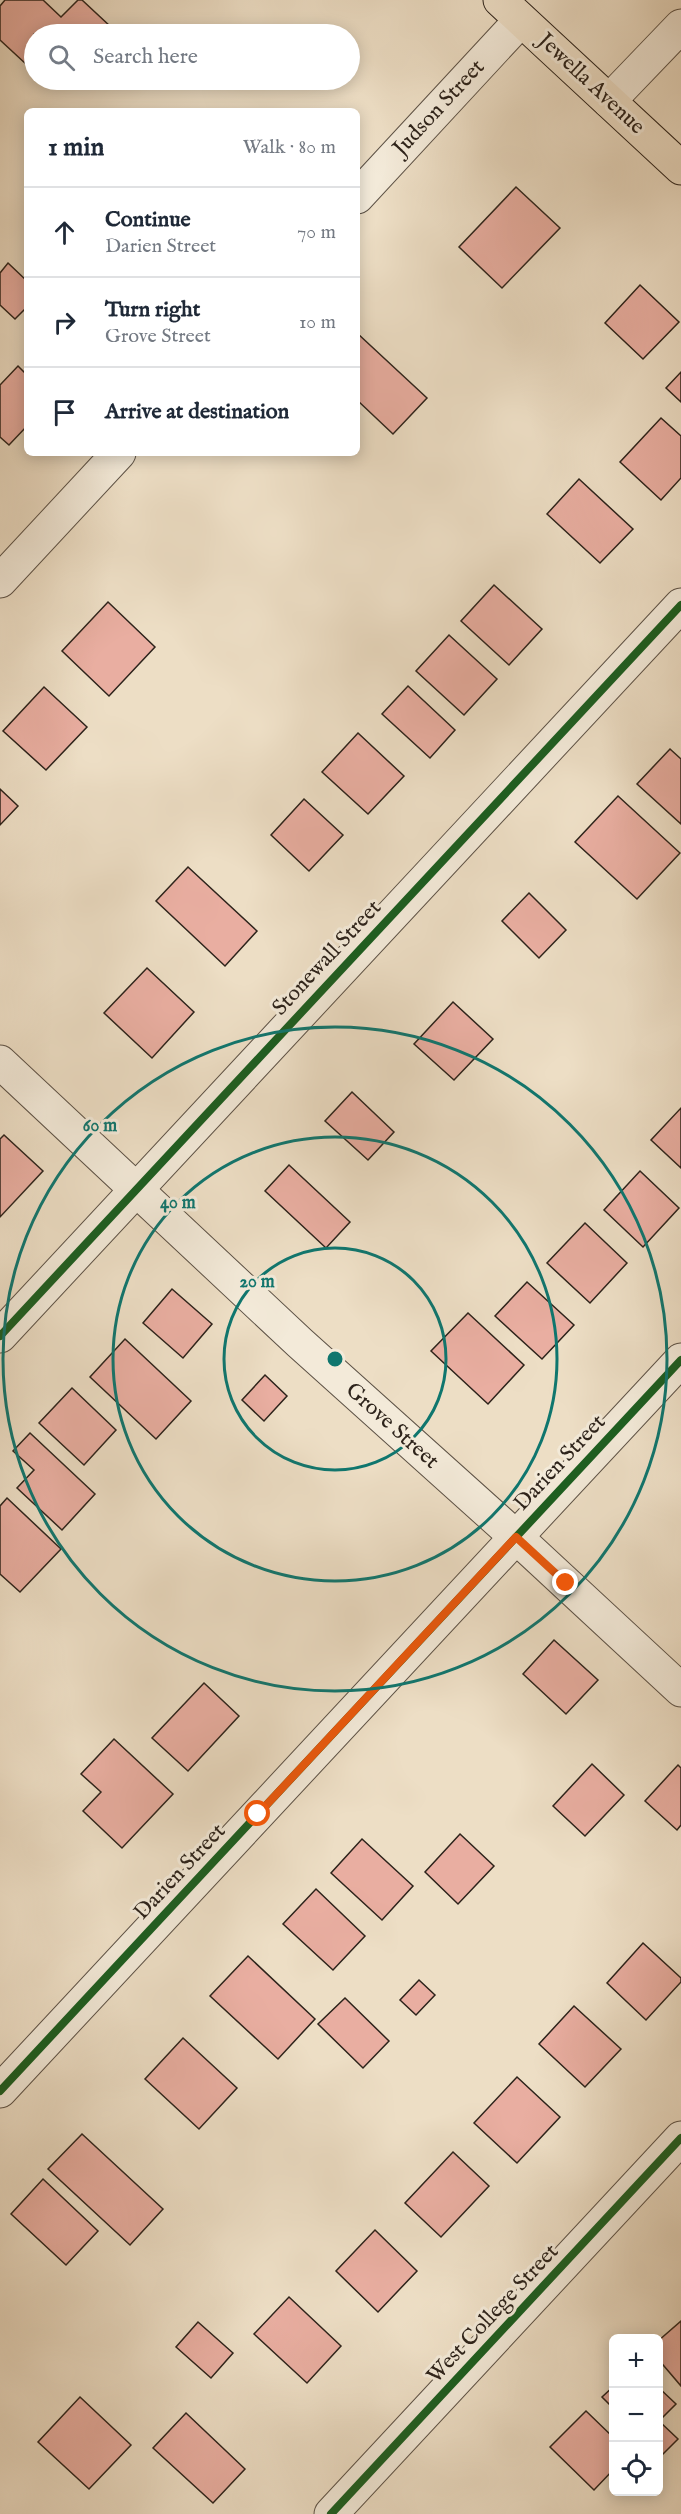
<!DOCTYPE html>
<html lang="en">
<head>
<meta charset="utf-8">
<style>
  :root { --surface:#fff; --page:#f2f2f3; --text:#1f2937; --muted:#747a83; --line:#e0e1e3 }
  body { margin:0; font-family:"IM FELL English",serif; background:var(--page); color:var(--text) }
  .controls { position:absolute; right:18px; bottom:18px; display:grid; overflow:hidden; border-radius:9px; box-shadow:0 3px 15px #0003 }
  .controls button { width:54px; height:54px; display:grid; place-items:center; padding:0; border:0; border-bottom:2px solid var(--line); background:var(--surface); color:var(--text); font:30px sans-serif }
  .stop { position:absolute; width:18px; height:18px; margin:-14px; border:4px solid #ea580c; border-radius:50%; background:#fff }
  .stop.end { background:#ea580c; border-color:#fff; box-shadow:0 2px 6px #0008 }
  .list { margin:0; padding:0; list-style:none }
  h2 { display:flex; justify-content:space-between; align-items:center; height:78px; margin:0; padding:0 24px; font-size:26px }
  h2 small { font-size:20px; font-weight:400; color:var(--muted) }
  .list li { display:grid; grid-template-columns:39px 1fr auto; gap:18px; align-items:center; box-sizing:border-box; height:90px; padding:0 24px; border-top:2px solid var(--line) }
  .list b { display:block; font-size:22px; white-space:nowrap }
  .list p { margin:0; font-size:20px; white-space:nowrap; color:var(--muted) }
  .list em { font-size:20px; font-style:normal; color:var(--muted) }
  .icon { flex:none; width:33px; height:33px; fill:none; stroke:currentColor; stroke-width:2; stroke-linecap:round; stroke-linejoin:round }
  .map { position:relative; flex:none; width:681px; height:2514px; overflow:hidden }
  .search { position:absolute; background:var(--surface); box-shadow:0 3px 15px #0003; left:24px; top:24px; width:336px; height:66px; display:flex; align-items:center; gap:15px; box-sizing:border-box; padding:0 21px; border-radius:33px; color:var(--muted); font-size:22px }
  .panel { position:absolute; background:var(--surface); box-shadow:0 3px 15px #0003; left:24px; top:108px; width:336px; height:348px; border-radius:9px }
  .map>svg:first-child { display:block }
  .building { fill:#e9aea1; stroke:#2d231b; stroke-width:1.5 }
  .lines { fill:none; stroke-linecap:round; stroke-linejoin:round }
  .minor-casing { stroke:#5d5246; stroke-width:35 }
  .major-casing { stroke:#2d231b; stroke-width:35 }
  .minor { stroke:#f3ead9; stroke-width:33 }
  .major { stroke:#eddec5; stroke-width:33 }
  .cycleway-casing { stroke:#f3ead9; stroke-width:11 }
  .cycleway { stroke:#1b5e20; stroke-width:8 }
  .route { stroke:#ea580c; stroke-width:8 }
  .ring { fill:none; stroke:#0f766e; stroke-width:3 }
  .labels { text-anchor:middle; dominant-baseline:central; stroke-width:6; stroke-linejoin:round; paint-order:stroke }
  .street-label { font-size:22px; fill:#2d231b; stroke:#f3ead9 }
  .centre { fill:#0f766e; stroke:#f3ead9; stroke-width:3 }
  .ring-label { font-size:18px; text-anchor:middle; font-weight:bold; fill:#0f766e; stroke:#f3ead9; stroke-width:6; stroke-linejoin:round; paint-order:stroke }
</style>
</head>
<body>
<div class="map">
<svg width="681" height="2514" viewBox="0 0 681 2514">
  <rect width="100%" height="100%" fill="#eddec5"/>
  <filter id="stains"><feTurbulence type="fractalNoise" baseFrequency=".00333" numOctaves="4"/><feColorMatrix values="0 0 0 0 .2 0 0 0 0 .09 0 0 0 0 .02 0 0 0 .5 -.17"/></filter>
  <radialGradient id="worn" r=".72"><stop offset=".6" stop-color="#630" stop-opacity="0"/><stop offset="1" stop-color="#630" stop-opacity=".3"/></radialGradient>
  <!-- building -->
  <g class="building">
    <path d="M5,0H43L61,17L78,0H82L111,27L104,34H34V56L27,65L0,40V6Z"/>
    <path d="M516,187L560,228L502,288L459,247Z"/>
    <path d="M8,263L27,281V307L15,319L0,305V273Z"/>
    <path d="M640,285L679,322L643,359L605,323Z"/>
    <path d="M357,333L427,398L393,434L357,400Z"/>
    <path d="M18,366L27,375V426L9,445L0,437V385Z"/>
    <path d="M681,372V402L666,388Z"/>
    <path d="M661,418L681,436V478L661,500L620,462Z"/>
    <path d="M579,479L633,529L600,563L547,514Z"/>
    <path d="M494,585L542,629L509,665L461,621Z"/>
    <path d="M108,602L155,647L109,696L62,651Z"/>
    <path d="M449,635L497,679L464,715L416,671Z"/>
    <path d="M408,686L455,730L430,758L382,714Z"/>
    <path d="M44,687L87,727L46,770L3,731Z"/>
    <path d="M358,733L404,776L368,814L322,772Z"/>
    <path d="M670,749L681,759V824L637,784Z"/>
    <path d="M0,789L18,806L0,825Z"/>
    <path d="M618,796L680,853L637,899L575,842Z"/>
    <path d="M304,799L343,835L309,871L271,835Z"/>
    <path d="M188,867L257,931L225,966L156,901Z"/>
    <path d="M529,893L566,930L539,958L502,921Z"/>
    <path d="M147,968L194,1012L152,1058L104,1013Z"/>
    <path d="M453,1002L493,1039L454,1080L414,1044Z"/>
    <path d="M352,1092L394,1132L368,1160L325,1121Z"/>
    <path d="M681,1108V1168L651,1140Z"/>
    <path d="M4,1135L43,1171L0,1217V1139Z"/>
    <path d="M289,1165L350,1222L326,1248L265,1191Z"/>
    <path d="M640,1171L679,1208L643,1247L604,1210Z"/>
    <path d="M585,1223L627,1263L590,1303L547,1263Z"/>
    <path d="M527,1282L574,1325L542,1359L495,1316Z"/>
    <path d="M172,1289L212,1324L183,1358L143,1323Z"/>
    <path d="M468,1313L524,1365L488,1404L431,1351Z"/>
    <path d="M125,1339L191,1401L156,1439L90,1377Z"/>
    <path d="M265,1375L287,1396L264,1421L242,1400Z"/>
    <path d="M72,1388L116,1430L84,1465L39,1423Z"/>
    <path d="M30,1433L95,1494L62,1530L17,1488L34,1470L13,1451Z"/>
    <path d="M7,1498L61,1549L20,1592L0,1574V1506Z"/>
    <path d="M554,1640L598,1680L566,1714L523,1674Z"/>
    <path d="M204,1683L239,1716L188,1771L152,1738Z"/>
    <path d="M114,1739L173,1794L122,1848L83,1811L101,1792L81,1774Z"/>
    <path d="M592,1764L624,1795L585,1836L553,1806Z"/>
    <path d="M678,1765L681,1768V1825L677,1830L645,1801Z"/>
    <path d="M460,1834L494,1866L458,1904L425,1872Z"/>
    <path d="M362,1839L413,1886L382,1920L331,1873Z"/>
    <path d="M316,1889L365,1936L333,1970L283,1924Z"/>
    <path d="M643,1943L681,1978V1982L646,2020L607,1983Z"/>
    <path d="M248,1956L315,2019L278,2059L210,1996Z"/>
    <path d="M419,1980L435,1995L416,2015L400,2000Z"/>
    <path d="M345,1998L389,2041L363,2068L318,2024Z"/>
    <path d="M574,2006L621,2049L585,2087L539,2044Z"/>
    <path d="M183,2038L237,2088L199,2129L145,2079Z"/>
    <path d="M517,2077L560,2117L517,2163L474,2123Z"/>
    <path d="M82,2134L163,2209L130,2245L48,2169Z"/>
    <path d="M453,2152L489,2186L441,2237L405,2203Z"/>
    <path d="M43,2179L98,2231L66,2265L11,2214Z"/>
    <path d="M375,2230L417,2271L378,2312L336,2271Z"/>
    <path d="M289,2297L341,2346L307,2383L254,2334Z"/>
    <path d="M681,2321V2386L658,2359V2341Z"/>
    <path d="M198,2322L233,2353L211,2378L176,2347Z"/>
    <path d="M614,2386V2409L602,2397Z"/>
    <path d="M658,2387L676,2404L659,2421L678,2439L660,2457L658,2455Z"/>
    <path d="M80,2397L131,2445L89,2489L38,2442Z"/>
    <path d="M586,2411L614,2438V2469L594,2490L550,2447Z"/>
    <path d="M186,2413L245,2469L213,2503L153,2448Z"/>
  </g>
  <g class="lines">
    <defs>
      <g id="minor">
        <path d="M609,101L681,26"/>
        <path d="M357,197L521,20"/>
        <path d="M0,581L119,453"/>
        <path d="M0,1062L300,1343L516,1537L681,1690"/>
        <path d="M0,1336L681,605"/>
        <path d="M0,2091L681,1360"/>
        <path d="M331,2514L681,2138"/>
      </g>
      <path id="major" d="M500,0L681,168"/>
    </defs>
    <!-- minor casing -->
    <use href="#minor" class="minor-casing"/>
    <!-- major casing -->
    <use href="#major" class="major-casing"/>
    <!-- minor -->
    <use href="#minor" class="minor"/>
    <!-- major -->
    <use href="#major" class="major"/>
    <defs>
      <g id="cycleway">
        <path d="M0,1336L681,605"/>
        <path d="M0,2091L681,1360"/>
        <path d="M331,2514L681,2138"/>
      </g>
    </defs>
    <!-- cycleway casing -->
    <use href="#cycleway" class="cycleway-casing"/>
    <!-- cycleway -->
    <use href="#cycleway" class="cycleway"/>
  </g>
  <g class="lines">
    <!-- route -->
    <path class="route" d="M258,1814L516,1537L566,1583"/>
  </g>
  <!-- distance rings -->
  <g class="ring">
    <circle cx="335" cy="1359" r="111"/>
    <circle cx="335" cy="1359" r="222"/>
    <circle cx="335" cy="1359" r="332"/>
  </g>
  <g class="labels">
    <!-- street labels -->
    <g class="street-label">
      <text transform="translate(591 84) rotate(43)">Jewella Avenue</text>
      <text transform="translate(439 108) rotate(-47)">Judson Street</text>
      <text transform="translate(327 958) rotate(-47)">Stonewall Street</text>
      <text transform="translate(392 1426) rotate(42)">Grove Street</text>
      <text transform="translate(560 1463) rotate(-47)">Darien Street</text>
      <text transform="translate(180 1872) rotate(-47)">Darien Street</text>
      <text transform="translate(493 2314) rotate(-47)">West College Street</text>
    </g>
  </g>
  <circle cx="335" cy="1359" r="9" class="centre"/>
  <g class="ring-label">
    <text x="100" y="1131">60 m</text>
    <text x="178" y="1208">40 m</text>
    <text x="257" y="1287">20 m</text>
  </g>
  <rect width="100%" height="100%" filter="url(#stains)"/>
  <rect width="100%" height="100%" fill="url(#worn)"/>
</svg>
<div class="controls">
<button>+</button>
<button>−</button>
<button><svg class="icon" aria-label="locate" viewBox="0 0 24 24"><circle cx="12" cy="12" r="6"/><path d="M12 2v4M12 18v4M2 12h4M18 12h4"/></svg></button>
</div>
<div class="stop" style="left:258px;top:1814px"></div>
<div class="stop end" style="left:566px;top:1583px"></div>
<div class="search"><svg class="icon" aria-label="search" viewBox="0 0 24 24"><circle cx="10" cy="10" r="6"/><path d="M15 15l6 6"/></svg>Search here</div>
<section class="panel">
<h2>1 min<small>Walk · 80 m</small></h2>
<ul class="list">
<li><svg class="icon" aria-label="ahead" viewBox="0 0 24 24"><path d="M12 20V5M6 11l6-6 6 6"/></svg><div><b>Continue</b><p>Darien Street</p></div><em>70 m</em></li>
<li><svg class="icon" aria-label="right" viewBox="0 0 24 24"><path d="M7 20v-9h11M14 6l5 5-5 5"/></svg><div><b>Turn right</b><p>Grove Street</p></div><em>10 m</em></li>
<li><svg class="icon" aria-label="arrive" viewBox="0 0 24 24"><path d="M6 21V4h12l-3 4 3 4H6"/></svg><div><b>Arrive at destination</b></div></li>
</ul>
</section>
</div>
</body>
</html>
